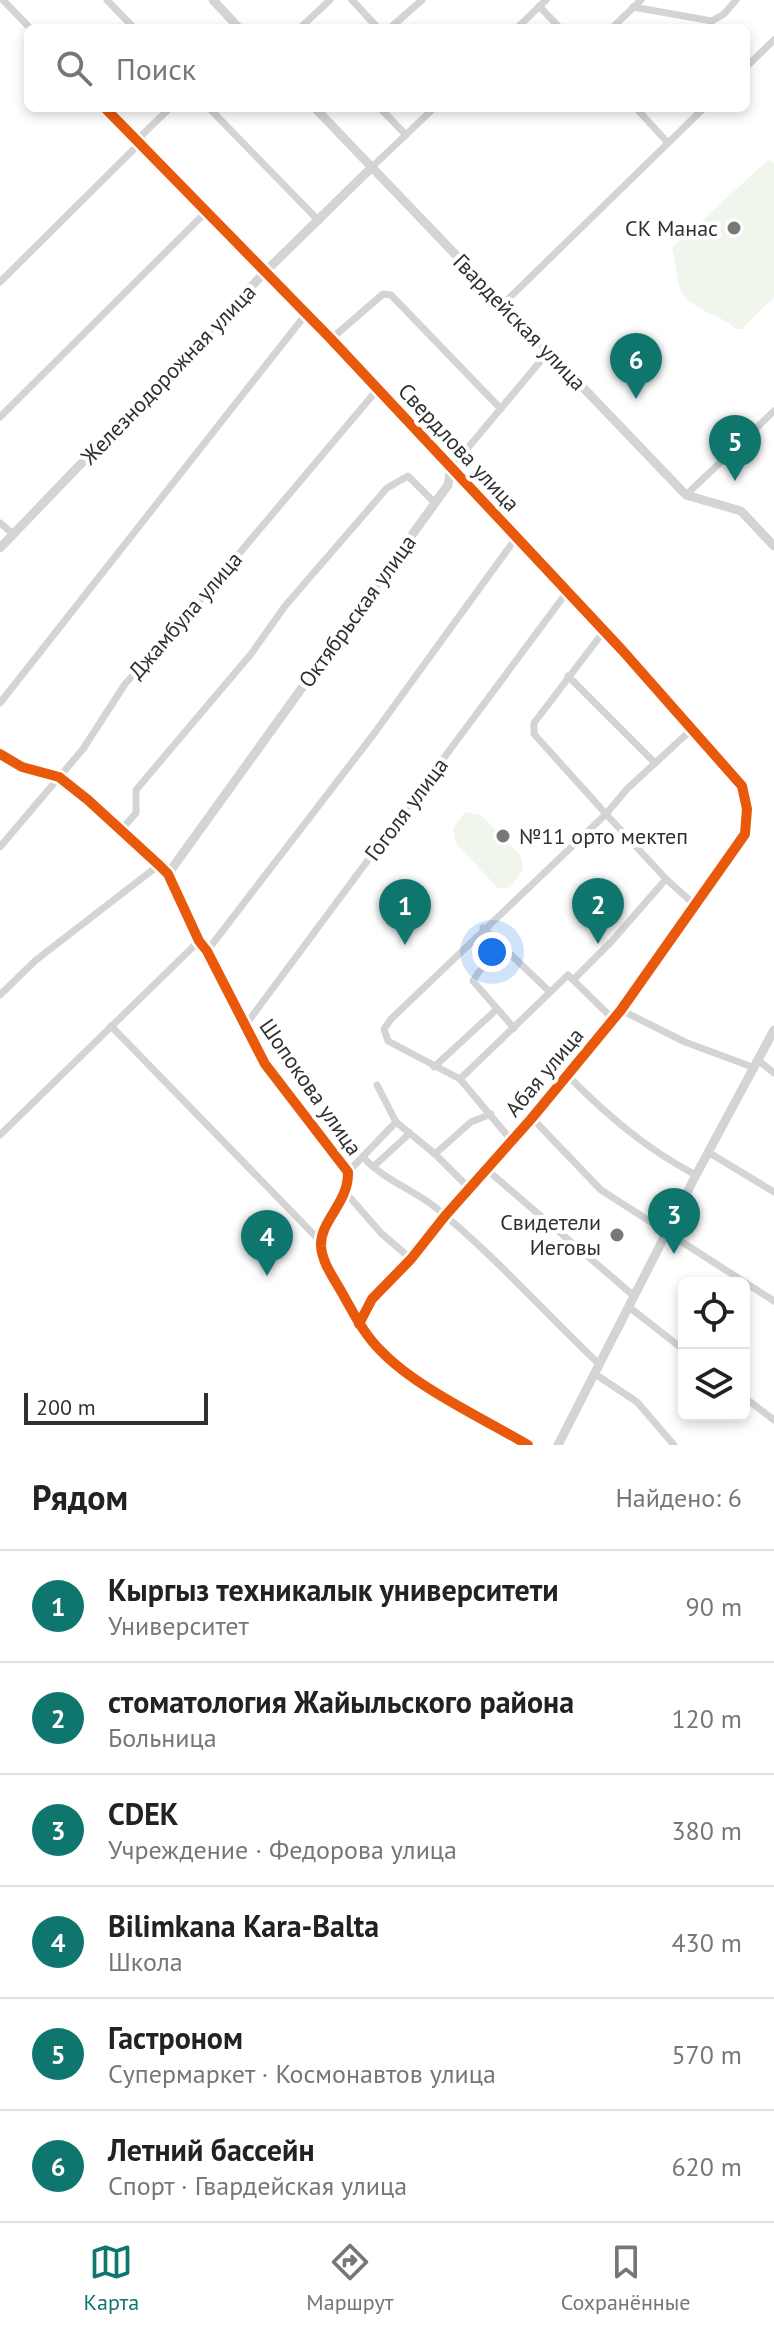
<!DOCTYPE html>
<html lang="ru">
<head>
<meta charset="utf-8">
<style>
  :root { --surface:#fff; --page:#f2f2f2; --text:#222; --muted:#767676; --line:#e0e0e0; --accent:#0f766e }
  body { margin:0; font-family:"PT Sans",sans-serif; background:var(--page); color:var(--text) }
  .controls { position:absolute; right:24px; bottom:24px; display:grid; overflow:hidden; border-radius:12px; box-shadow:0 4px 12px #0003 }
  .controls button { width:72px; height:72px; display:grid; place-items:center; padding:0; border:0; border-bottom:2px solid var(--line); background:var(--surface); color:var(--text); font:40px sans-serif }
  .scale { position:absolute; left:24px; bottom:20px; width:184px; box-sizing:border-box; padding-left:8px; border:4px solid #303030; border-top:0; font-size:22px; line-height:28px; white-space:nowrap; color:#303030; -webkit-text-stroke:6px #fff; paint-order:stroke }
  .you { position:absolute; left:492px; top:952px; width:28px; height:28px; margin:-20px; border:6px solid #fff; border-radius:50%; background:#1a73e8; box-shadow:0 0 0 12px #1a73e833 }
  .badge { display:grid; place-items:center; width:52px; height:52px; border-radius:50%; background:var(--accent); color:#fff; font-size:26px; font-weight:700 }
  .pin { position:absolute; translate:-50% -66px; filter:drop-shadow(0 2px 4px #0008) }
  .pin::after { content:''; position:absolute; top:42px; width:28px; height:24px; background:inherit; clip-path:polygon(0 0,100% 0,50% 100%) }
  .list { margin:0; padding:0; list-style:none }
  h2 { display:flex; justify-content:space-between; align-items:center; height:104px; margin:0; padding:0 32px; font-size:34px }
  h2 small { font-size:26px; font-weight:400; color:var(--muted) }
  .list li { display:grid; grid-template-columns:52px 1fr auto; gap:24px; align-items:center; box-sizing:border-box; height:112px; padding:0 32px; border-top:2px solid var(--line) }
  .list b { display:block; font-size:30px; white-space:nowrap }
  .list p { margin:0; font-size:26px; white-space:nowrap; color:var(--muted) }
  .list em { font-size:26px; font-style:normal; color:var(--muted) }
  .icon { flex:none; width:44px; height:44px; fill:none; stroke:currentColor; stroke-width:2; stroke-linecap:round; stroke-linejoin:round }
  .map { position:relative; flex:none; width:774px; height:1445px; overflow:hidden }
  .search { position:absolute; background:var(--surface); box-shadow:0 4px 12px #0003; left:24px; right:24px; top:24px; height:88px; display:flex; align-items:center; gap:20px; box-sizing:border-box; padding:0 28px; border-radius:12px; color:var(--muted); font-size:30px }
  .sheet { height:776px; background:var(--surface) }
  nav { display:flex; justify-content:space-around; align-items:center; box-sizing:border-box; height:112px; border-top:2px solid var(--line); background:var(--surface); font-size:22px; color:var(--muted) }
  nav a { display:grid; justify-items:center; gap:4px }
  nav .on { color:var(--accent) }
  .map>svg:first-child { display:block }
  .green { fill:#f1f6ed }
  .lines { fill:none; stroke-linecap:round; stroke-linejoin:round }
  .minor { stroke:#d4d4d4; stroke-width:7 }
  .tertiary { stroke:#d4d4d4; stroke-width:9 }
  .cycleway-casing { stroke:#fff; stroke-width:15 }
  .cycleway { stroke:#e8590c; stroke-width:10 }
  .poi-dot { fill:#787878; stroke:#fff; stroke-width:3 }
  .labels { text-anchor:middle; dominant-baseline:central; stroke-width:8; stroke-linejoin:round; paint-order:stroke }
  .poi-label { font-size:22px; fill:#303030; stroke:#fff; text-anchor:end }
  .street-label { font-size:22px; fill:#303030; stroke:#fff }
</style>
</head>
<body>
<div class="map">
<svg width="774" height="1445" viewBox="0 0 774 1445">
  <rect width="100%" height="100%" fill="#fff"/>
  <!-- green -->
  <g class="green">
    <path d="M769,159L774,164V297L742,329H736C722,315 692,310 682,293C677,284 675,259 672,248Z"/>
    <path d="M465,812L481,815L520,855C528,871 517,879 506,889L498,888L456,844L453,828Z"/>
  </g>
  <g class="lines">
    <!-- minor -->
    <g class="minor">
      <path d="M3,0L30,28"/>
      <path d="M107,0L134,28"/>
      <path d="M352,0L378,28"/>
      <path d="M539,6L560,28"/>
      <path d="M633,7L712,21L724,14L736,0"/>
      <path d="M300,28L330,0"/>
      <path d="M390,28L422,0"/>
      <path d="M517,28L546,0"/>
      <path d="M612,28L641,0"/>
      <path d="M746,67L774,40"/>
      <path d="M105,108L266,271"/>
      <path d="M209,108L319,221"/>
      <path d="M380,108L406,135"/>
      <path d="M636,108L668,143"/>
      <path d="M371,168L434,108"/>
      <path d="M0,282L139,144L143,134L170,108"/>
      <path d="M503,304L704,108"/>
      <path d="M331,339L383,294L391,295L501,409"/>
      <path d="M0,417L206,212"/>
      <path d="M686,495L774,411"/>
      <path d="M0,523L13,534"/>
      <path d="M604,631L534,723V734L606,814L627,789L692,729"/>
      <path d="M568,676L655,763"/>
      <path d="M0,703L306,314"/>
      <path d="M121,830L136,813V790L251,654L285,606L387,488L408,476L435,503"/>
      <path d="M0,847L83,749L125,684L178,626L377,390"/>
      <path d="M483,928L550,992"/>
      <path d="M502,946L478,973L473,981L514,1028"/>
      <path d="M207,951L373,735L516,538"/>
      <path d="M574,979L612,941L666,879"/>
      <path d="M0,995L36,960L159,865"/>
      <path d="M621,1010L685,1042L755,1068"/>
      <path d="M111,1026L321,1242"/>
      <path d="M244,1027L567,592"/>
      <path d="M759,1061L774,1073"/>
      <path d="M434,1067L497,1009"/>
      <path d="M568,1076C607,1115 646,1149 696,1175"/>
      <path d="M460,1079L568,975L613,1019"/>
      <path d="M377,1085L396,1122L435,1154L469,1188"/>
      <path d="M532,1118L601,1190L774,1301"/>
      <path d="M0,1135L199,941"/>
      <path d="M511,1140L460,1079L388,1041L384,1029L391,1019L606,814L666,879L695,905"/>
      <path d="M708,1152L774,1192"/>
      <path d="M435,1154L471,1122L491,1114"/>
      <path d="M364,1158C383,1179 412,1189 435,1207C494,1255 544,1312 599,1364"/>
      <path d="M373,1167L410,1133"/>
      <path d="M486,1169L634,1296"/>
      <path d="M348,1172L396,1122"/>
      <path d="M346,1193L381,1233L411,1259"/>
      <path d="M629,1307L684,1350"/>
      <path d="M359,1324L372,1299L411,1259L445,1216L532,1118L621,1010L745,834L747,809L742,786L622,650L451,468L549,351"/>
      <path d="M595,1374L637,1402L674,1445"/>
      <path d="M744,1397L774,1420"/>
    </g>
    <!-- tertiary -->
    <g class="tertiary">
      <path d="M213,0L239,28"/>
      <path d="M315,108L686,495L741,511L774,546"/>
      <path d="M0,548L266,271L371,168"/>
      <path d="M0,754L22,767L59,777L88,800L159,865L168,874L199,941L207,951L265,1064L348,1172C349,1203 320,1220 321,1246C322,1262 333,1277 341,1291C353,1312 364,1335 382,1352C417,1388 484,1419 528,1445"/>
      <path d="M168,874L448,485L451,468L266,271"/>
      <path d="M558,1445L696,1175L774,1030"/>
    </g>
    <defs>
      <g id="cycleway">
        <path d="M105,108L331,339L622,650L742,786L747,809L745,834L621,1010L532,1118L445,1216L411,1259L372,1299L359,1324"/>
        <path d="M0,754L22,767L59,777L88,800L159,865L168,874L199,941L207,951L265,1064L348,1172C349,1203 320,1220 321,1246C322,1262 333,1277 341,1291C353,1312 364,1335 382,1352C417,1388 484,1419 528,1445"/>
      </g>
    </defs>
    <!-- cycleway casing -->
    <use href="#cycleway" class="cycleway-casing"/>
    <!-- cycleway -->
    <use href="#cycleway" class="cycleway"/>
  </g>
  <!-- markers -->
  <g class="poi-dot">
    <circle cx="734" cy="228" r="8"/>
    <circle cx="503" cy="836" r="8"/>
    <circle cx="617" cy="1235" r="8"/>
  </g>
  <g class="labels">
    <!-- poi labels -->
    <g class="poi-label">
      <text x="718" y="228">СК Манас</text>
      <text x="519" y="836" text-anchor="start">№11 орто мектеп</text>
      <text x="601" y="1222">Свидетели<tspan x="601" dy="25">Иеговы</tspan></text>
    </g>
    <!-- street labels -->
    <g class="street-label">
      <text transform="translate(520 322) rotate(46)">Гвардейская улица</text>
      <text transform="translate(168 374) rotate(-46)">Железнодорожная улица</text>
      <text transform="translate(459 447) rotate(47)">Свердлова улица</text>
      <text transform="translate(357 611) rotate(-54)">Октябрьская улица</text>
      <text transform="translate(185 615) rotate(-49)">Джамбула улица</text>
      <text transform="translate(406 809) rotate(-53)">Гоголя улица</text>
      <text transform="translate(544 1072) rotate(-50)">Абая улица</text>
      <text transform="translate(311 1087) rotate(55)">Шопокова улица</text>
    </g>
  </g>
</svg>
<div class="controls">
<button><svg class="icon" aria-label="locate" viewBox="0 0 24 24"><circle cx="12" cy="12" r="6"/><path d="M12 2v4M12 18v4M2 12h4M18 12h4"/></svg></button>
<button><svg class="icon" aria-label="layers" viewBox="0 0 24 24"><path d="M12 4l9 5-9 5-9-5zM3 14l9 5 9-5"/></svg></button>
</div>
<div class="scale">200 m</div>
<div class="you"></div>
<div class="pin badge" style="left:405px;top:945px">1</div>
<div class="pin badge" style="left:598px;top:944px">2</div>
<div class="pin badge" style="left:674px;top:1254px">3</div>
<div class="pin badge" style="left:267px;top:1276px">4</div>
<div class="pin badge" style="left:735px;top:481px">5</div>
<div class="pin badge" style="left:636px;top:399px">6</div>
<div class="search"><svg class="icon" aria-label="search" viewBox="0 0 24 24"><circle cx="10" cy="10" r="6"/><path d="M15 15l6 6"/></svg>Поиск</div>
</div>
<section class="sheet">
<h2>Рядом<small>Найдено: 6</small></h2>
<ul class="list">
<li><span class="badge">1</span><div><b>Кыргыз техникалык университети</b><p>Университет</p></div><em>90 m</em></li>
<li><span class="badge">2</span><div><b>стоматология Жайыльского района</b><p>Больница</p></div><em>120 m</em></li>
<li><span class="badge">3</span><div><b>CDEK</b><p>Учреждение · Федорова улица</p></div><em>380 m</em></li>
<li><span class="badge">4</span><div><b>Bilimkana Kara-Balta</b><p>Школа</p></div><em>430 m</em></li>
<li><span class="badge">5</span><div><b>Гастроном</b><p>Супермаркет · Космонавтов улица</p></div><em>570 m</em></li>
<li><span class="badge">6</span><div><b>Летний бассейн</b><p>Спорт · Гвардейская улица</p></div><em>620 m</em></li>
</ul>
</section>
<nav>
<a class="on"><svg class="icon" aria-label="map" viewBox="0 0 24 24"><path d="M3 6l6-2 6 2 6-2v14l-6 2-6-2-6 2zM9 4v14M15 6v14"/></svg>Карта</a>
<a><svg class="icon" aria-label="directions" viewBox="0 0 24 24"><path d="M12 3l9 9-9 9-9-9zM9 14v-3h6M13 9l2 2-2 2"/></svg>Маршрут</a>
<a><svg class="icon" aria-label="saved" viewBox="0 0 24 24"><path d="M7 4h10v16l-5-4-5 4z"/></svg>Сохранённые</a>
</nav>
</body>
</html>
